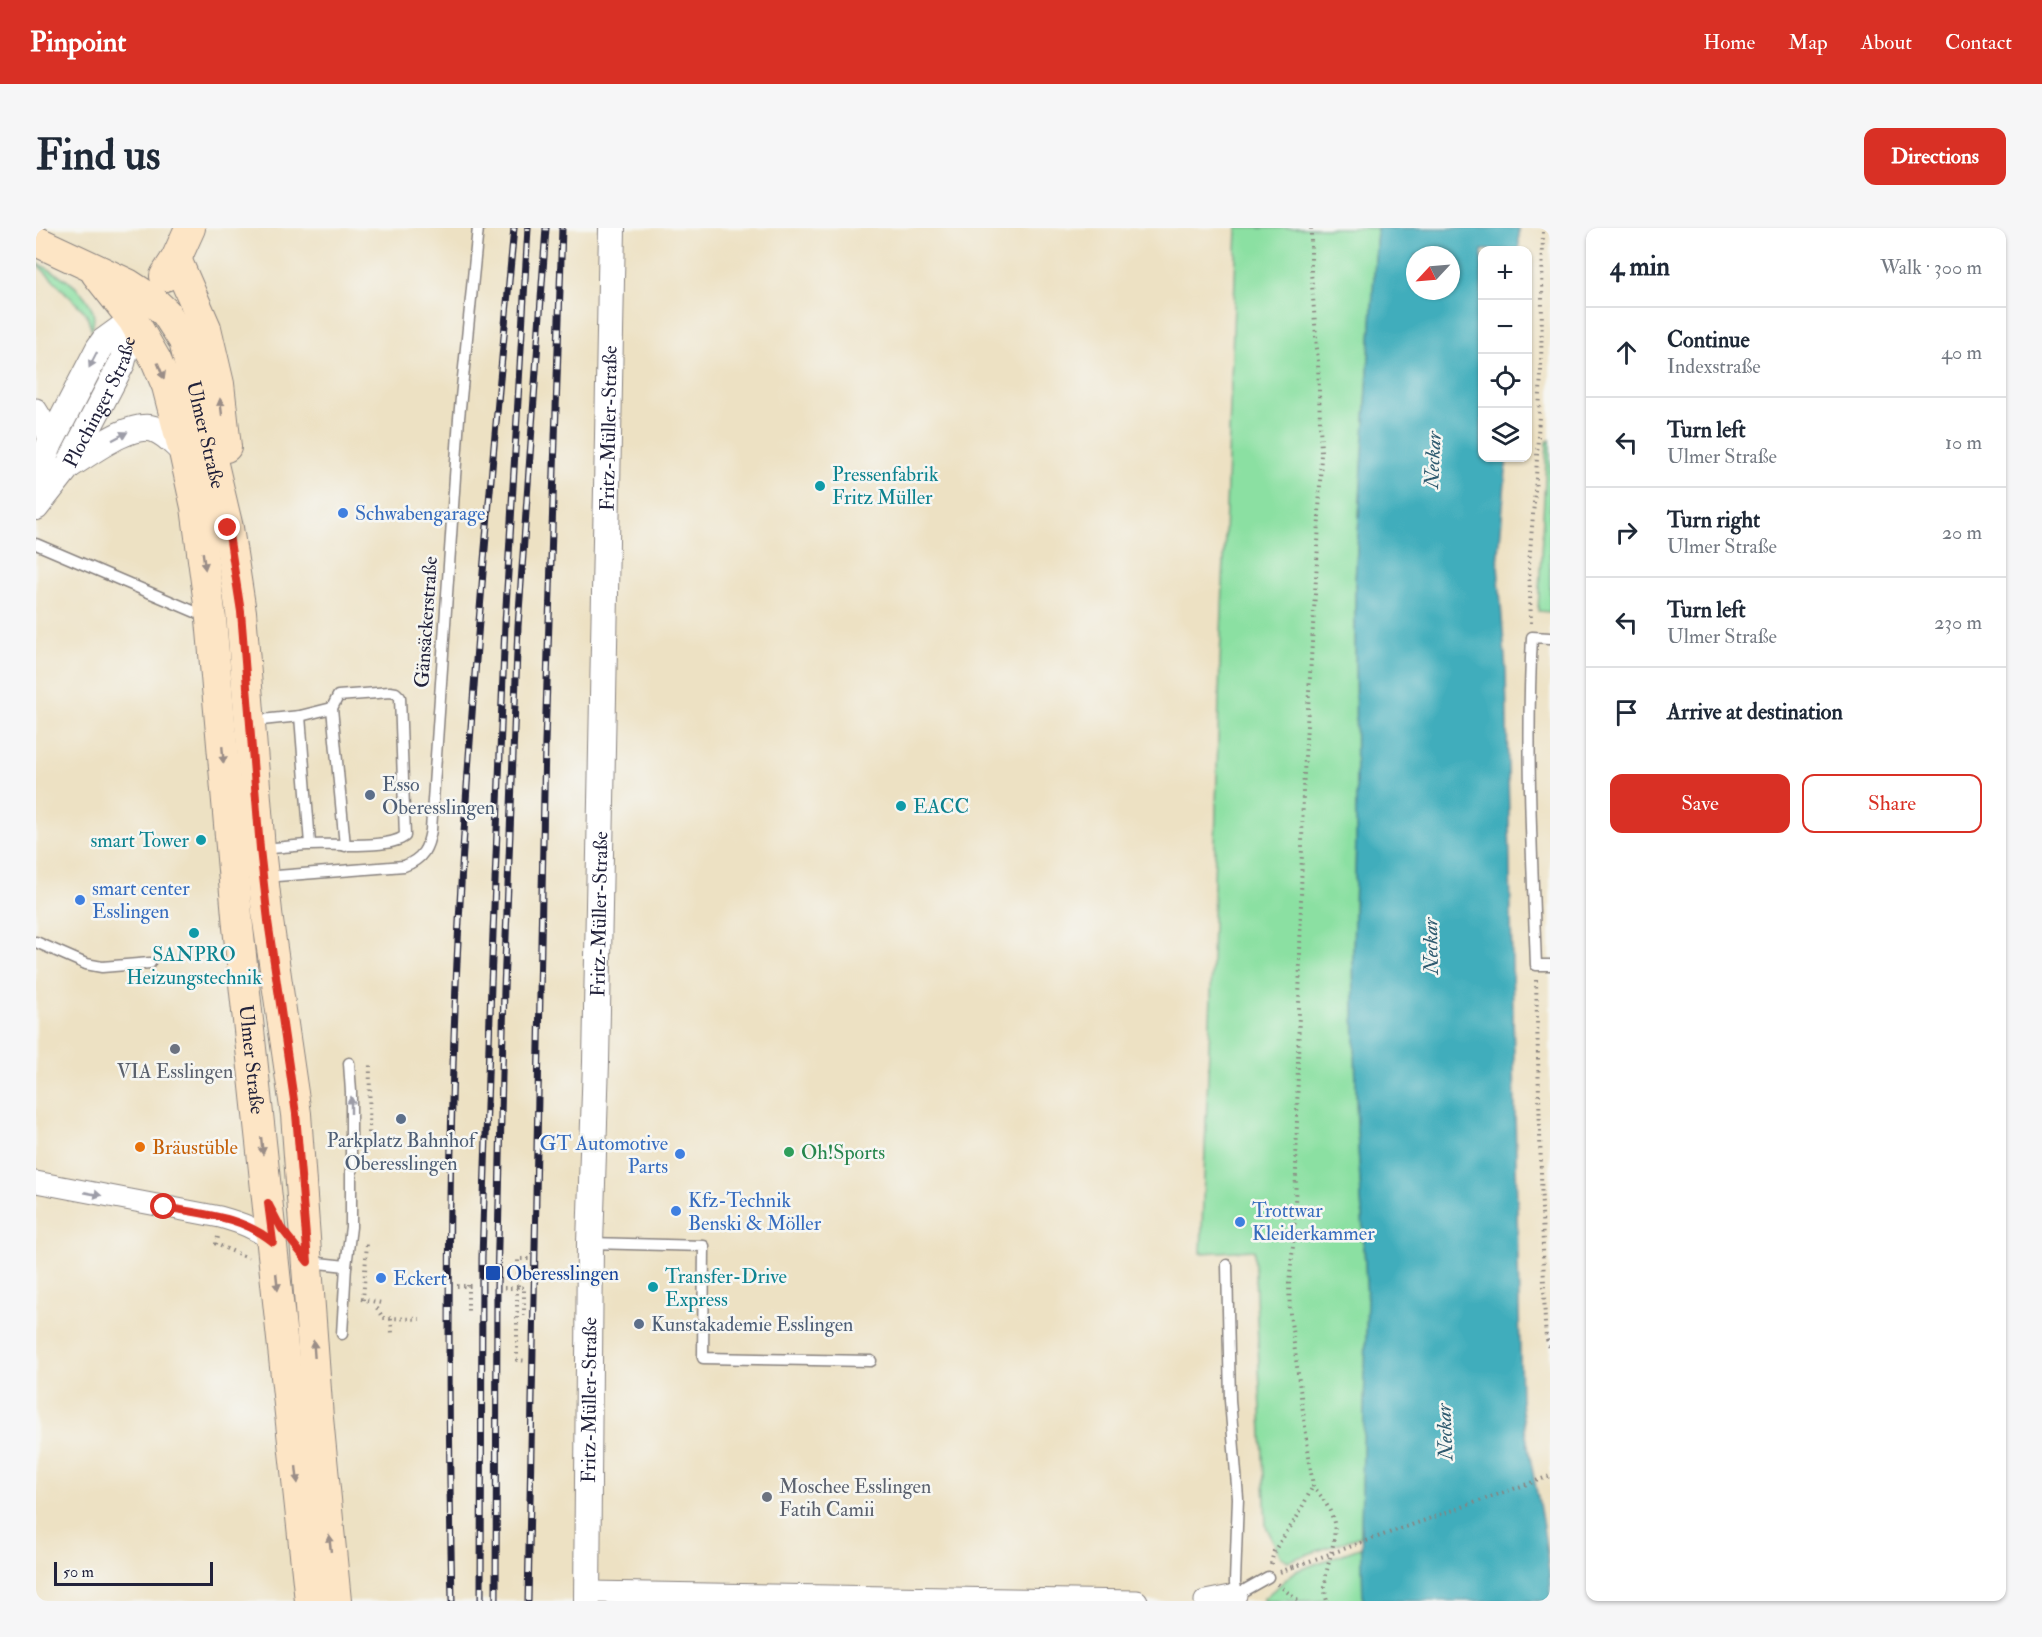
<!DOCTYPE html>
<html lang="en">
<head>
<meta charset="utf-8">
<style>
  :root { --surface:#fff; --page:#f6f6f7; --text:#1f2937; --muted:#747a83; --line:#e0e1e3; --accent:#d93025 }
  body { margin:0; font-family:"IM FELL Double Pica",serif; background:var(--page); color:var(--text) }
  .controls { position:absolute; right:18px; top:18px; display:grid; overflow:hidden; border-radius:12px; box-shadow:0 2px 4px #0004 }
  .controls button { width:54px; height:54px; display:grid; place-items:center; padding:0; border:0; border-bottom:2px solid var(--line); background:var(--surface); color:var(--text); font:30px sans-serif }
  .compass { position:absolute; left:1370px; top:18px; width:54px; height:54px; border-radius:50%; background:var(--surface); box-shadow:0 2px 4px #0004; rotate:244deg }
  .scale { position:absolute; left:18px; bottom:15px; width:159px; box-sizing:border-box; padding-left:6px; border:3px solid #22223b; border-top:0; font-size:16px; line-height:21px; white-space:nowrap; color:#22223b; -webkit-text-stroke:4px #f6f6f2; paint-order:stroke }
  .stop { position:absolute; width:18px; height:18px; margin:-14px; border:4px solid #d93025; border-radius:50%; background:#fff }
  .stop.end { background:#d93025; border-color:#fff; box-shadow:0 2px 6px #0008 }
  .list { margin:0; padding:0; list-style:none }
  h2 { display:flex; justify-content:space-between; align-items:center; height:78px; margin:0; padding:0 24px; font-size:26px }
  h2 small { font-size:20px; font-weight:400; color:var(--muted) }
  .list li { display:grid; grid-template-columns:39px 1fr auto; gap:18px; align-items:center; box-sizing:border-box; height:90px; padding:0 24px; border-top:2px solid var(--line) }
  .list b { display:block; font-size:22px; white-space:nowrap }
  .list p { margin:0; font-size:20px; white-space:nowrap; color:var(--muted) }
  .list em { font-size:20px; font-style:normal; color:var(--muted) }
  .actions { display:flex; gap:12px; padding:18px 24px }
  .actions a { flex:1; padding:14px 0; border:2px solid var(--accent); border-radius:12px; text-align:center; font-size:21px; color:var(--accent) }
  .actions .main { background:var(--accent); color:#fff }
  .icon { flex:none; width:33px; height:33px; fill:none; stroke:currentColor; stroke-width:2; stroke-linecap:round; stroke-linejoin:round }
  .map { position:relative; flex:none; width:1514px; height:1373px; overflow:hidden; border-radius:12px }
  header { display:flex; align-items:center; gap:36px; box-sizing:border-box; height:84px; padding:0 30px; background:var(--accent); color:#fff }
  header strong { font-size:28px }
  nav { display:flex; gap:33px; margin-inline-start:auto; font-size:21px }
  .intro { display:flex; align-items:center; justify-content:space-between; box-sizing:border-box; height:144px; padding:0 36px }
  h1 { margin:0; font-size:42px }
  .button { padding:15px 27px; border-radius:12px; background:var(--accent); color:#fff; font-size:21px; font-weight:700 }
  main { display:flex; gap:36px; padding:0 36px }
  aside { flex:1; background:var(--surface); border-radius:12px; box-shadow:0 2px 4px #0004 }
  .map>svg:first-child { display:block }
  .green { fill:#8be0a2; stroke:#56816e; stroke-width:1.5 }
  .water { fill:#3fadbc; stroke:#30687c; stroke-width:1.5; fill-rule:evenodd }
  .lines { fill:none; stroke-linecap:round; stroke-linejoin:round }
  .service-casing { stroke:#88827f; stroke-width:13 }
  .minor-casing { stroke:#88827f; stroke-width:23 }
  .tertiary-casing { stroke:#88827f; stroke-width:28 }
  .secondary-casing { stroke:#88827f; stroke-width:32 }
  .path { stroke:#88827f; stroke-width:4; stroke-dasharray:1.5 4.5; stroke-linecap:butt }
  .service { stroke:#fff; stroke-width:10 }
  .minor { stroke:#fff; stroke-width:21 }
  .tertiary { stroke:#fff; stroke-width:26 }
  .secondary { stroke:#fde5c5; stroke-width:30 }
  .rail-casing { stroke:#22223b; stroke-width:7 }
  .rail { stroke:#f6f6f2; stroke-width:4.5; stroke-dasharray:14; stroke-linecap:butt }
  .path-bridge { stroke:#88827f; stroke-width:4; stroke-dasharray:1.5 4.5; stroke-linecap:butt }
  .oneway { fill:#9c9ca7 }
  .oneway2 { fill:#9a8d87 }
  .route { stroke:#d93025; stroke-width:8 }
  .culture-dot { fill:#0f9aa8; stroke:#f6f6f2; stroke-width:2 }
  .shop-dot { fill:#3f7fe0; stroke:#f6f6f2; stroke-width:2 }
  .service-dot { fill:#5c6f8a; stroke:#f6f6f2; stroke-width:2 }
  .worship-dot { fill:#6b7280; stroke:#f6f6f2; stroke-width:2 }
  .food-dot { fill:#e8710a; stroke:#f6f6f2; stroke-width:2 }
  .leisure-dot { fill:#2e9e5b; stroke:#f6f6f2; stroke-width:2 }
  .transit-dot { fill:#1a4fb4; stroke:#f6f6f2; stroke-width:2 }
  .labels { text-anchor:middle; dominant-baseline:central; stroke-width:5; stroke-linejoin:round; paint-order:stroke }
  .street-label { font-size:20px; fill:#22223b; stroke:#f6f6f2 }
  .culture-label { font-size:20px; fill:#0d838f; stroke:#f6f6f2; text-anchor:start }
  .shop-label { font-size:20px; fill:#366cbe; stroke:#f6f6f2; text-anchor:start }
  .service-label { font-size:20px; fill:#4e5e75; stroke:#f6f6f2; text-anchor:start }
  .worship-label { font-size:20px; fill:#5b616d; stroke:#f6f6f2 }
  .food-label { font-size:20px; fill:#c56008; stroke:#f6f6f2; text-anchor:start }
  .leisure-label { font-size:20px; fill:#27864d; stroke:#f6f6f2; text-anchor:start }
  .transit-label { font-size:20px; fill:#164399; stroke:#f6f6f2; text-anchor:start }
  .water-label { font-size:21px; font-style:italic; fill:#2e5a6f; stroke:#f6f6f2 }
</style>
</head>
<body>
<header>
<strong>Pinpoint</strong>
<nav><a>Home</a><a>Map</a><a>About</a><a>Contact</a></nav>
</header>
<div class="intro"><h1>Find us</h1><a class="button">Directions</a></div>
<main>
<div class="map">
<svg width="1514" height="1373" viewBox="0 0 1514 1373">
  <rect width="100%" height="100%" fill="#f6f6f2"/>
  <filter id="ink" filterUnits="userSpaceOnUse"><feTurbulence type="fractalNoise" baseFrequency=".0167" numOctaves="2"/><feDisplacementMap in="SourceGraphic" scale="12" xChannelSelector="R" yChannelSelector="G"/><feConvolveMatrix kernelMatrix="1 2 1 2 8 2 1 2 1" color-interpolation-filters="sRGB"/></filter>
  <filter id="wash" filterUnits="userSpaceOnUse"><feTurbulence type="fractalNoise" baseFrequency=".008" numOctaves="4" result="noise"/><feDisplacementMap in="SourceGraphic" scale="24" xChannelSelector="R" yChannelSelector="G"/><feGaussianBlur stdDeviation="1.35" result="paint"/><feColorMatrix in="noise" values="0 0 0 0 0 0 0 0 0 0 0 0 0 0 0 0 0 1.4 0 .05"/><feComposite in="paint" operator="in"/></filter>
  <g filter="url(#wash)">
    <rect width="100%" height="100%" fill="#ede1c3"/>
    <!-- green -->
    <g class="green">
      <path d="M1201,0H1341L1319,354L1320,610L1317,728L1321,902L1331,1069L1325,1308L1252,1333L1245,1329L1230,1298L1218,1022L1165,1025L1175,768L1184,433Z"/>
      <path d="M0,35C20,44 50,61 57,84C59,89 57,98 56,103L50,85Z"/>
      <path d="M1514,212V384L1502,383L1511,214Z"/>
      <path d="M1326,1319L1327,1373H1228V1370L1260,1343Z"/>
    </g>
    <!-- water -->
    <path class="water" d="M1341,0H1483V22H1446V230H1471L1462,337L1470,443L1485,1174C1493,1240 1514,1306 1514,1373H1327L1325,1298L1331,1069L1321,902L1317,728L1320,610L1319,354ZM1379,27H1415V63H1379Z"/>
  </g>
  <g filter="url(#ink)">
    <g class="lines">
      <defs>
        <g id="service">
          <path d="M0,316L171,389"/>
          <path d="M1514,410L1496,409C1490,518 1496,627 1500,737H1514"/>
          <path d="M264,488L274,616"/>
          <path d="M216,493L264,488L296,480L309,618"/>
          <path d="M224,621C240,620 256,618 271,617C294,615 351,622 369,608L364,469L360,465L354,464L302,468L296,480"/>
          <path d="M228,649L368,638C387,631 392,620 395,602L423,190L442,0"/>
          <path d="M0,714L50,736L66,739L114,735"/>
          <path d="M554,1015L668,1018L667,1130L835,1133"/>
          <path d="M273,1034L310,1038L315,999V864L313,835"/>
          <path d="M1191,1037L1194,1172L1202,1270L1199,1354L1200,1369"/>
          <path d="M306,1106L310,1038"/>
          <path d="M1200,1367L1232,1349"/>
        </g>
        <g id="minor">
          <path d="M0,181L5,189L14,215"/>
          <path d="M0,954L184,989C205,995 220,1000 237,1014"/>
          <path d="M552,1364L1101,1373"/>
          <path d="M1169,1373L1200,1367"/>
        </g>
        <g id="tertiary">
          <path d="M34,237C54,225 95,193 118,201C130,205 139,216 148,224"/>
          <path d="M0,249L14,215L63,120L68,113L97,92"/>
          <path id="s1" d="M0,279L33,237L86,135L97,92"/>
          <path id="s2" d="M551,1373L554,1015L560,834L576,0"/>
        </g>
        <g id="secondary">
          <path id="s3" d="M0,13L92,56L115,71L130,85L148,113L192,300L205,384L224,621L232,693L260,886L282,1190L300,1373"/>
          <path d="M140,31L170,100L183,156L190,219"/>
          <path id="s4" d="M60,45L97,92L120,132L131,158L148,224L160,279L175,391L202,699L274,1373"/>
          <path d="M129,48L140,31L154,0"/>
        </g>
      </defs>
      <!-- service casing -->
      <use href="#service" class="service-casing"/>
      <!-- minor casing -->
      <use href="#minor" class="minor-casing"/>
      <!-- tertiary casing -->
      <use href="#tertiary" class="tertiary-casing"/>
      <!-- secondary casing -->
      <use href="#secondary" class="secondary-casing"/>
      <!-- path -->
      <g class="path">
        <path d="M1275,0V44L1282,134L1285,225L1282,317L1267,562L1260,945L1258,1009L1253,1056L1254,1086L1277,1258C1286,1269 1295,1281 1298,1295C1302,1321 1283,1346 1291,1373"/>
        <path d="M1495,395L1493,336L1500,250L1505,144L1507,0"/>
        <path d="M1500,752L1509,1097L1510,1109L1514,1120"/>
        <path d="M333,905L334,834"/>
        <path d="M182,1009L180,1016L212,1030"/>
        <path d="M432,1057V1087"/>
        <path d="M421,1058H439"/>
        <path d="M468,1060H481V1132L492,1133"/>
        <path d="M325,1071L345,1075"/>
        <path d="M327,1072L331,1015"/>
        <path d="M341,1080L347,1090L384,1091"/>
        <path d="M488,1088V1059H482V1031H494"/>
        <path d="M355,1091L356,1105"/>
        <path d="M1235,1336L1238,1323L1261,1289L1277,1258"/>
        <path d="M1244,1344L1257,1339"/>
        <path d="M1242,1356L1262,1373"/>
      </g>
      <!-- service -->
      <use href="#service" class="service"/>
      <!-- minor -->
      <use href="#minor" class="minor"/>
      <!-- tertiary -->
      <use href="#tertiary" class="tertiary"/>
      <!-- secondary -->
      <use href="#secondary" class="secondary"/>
      <defs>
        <g id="rail">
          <path d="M416,1373C411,1141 411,907 424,675C436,449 457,225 478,0"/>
          <path d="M445,1373L446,1030L455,757L469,396L492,0"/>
          <path d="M460,1373L461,1058L468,761L482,398L510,0"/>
          <path d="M492,1373L509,514L526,0"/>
        </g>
      </defs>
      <!-- rail casing -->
      <use href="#rail" class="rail-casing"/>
      <!-- rail -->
      <use href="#rail" class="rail"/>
      <!-- path-bridge -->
      <path class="path-bridge" d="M1257,1339L1514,1248"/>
    </g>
    <!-- one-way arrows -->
    <defs><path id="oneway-solid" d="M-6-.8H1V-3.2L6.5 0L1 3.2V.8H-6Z" transform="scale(1.5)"/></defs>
    <g class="oneway">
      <use href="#oneway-solid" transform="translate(57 132) rotate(117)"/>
      <use href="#oneway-solid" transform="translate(84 208) rotate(-28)"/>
      <use href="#oneway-solid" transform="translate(315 877) rotate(-90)"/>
      <use href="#oneway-solid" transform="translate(57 966) rotate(11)"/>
    </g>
    <g class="oneway2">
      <use href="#oneway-solid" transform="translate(125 143) rotate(68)"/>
      <use href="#oneway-solid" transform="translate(185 179) rotate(-97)"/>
      <use href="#oneway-solid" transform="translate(168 333) rotate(82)"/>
      <use href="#oneway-solid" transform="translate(187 527) rotate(85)"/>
      <use href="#oneway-solid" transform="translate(226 918) rotate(84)"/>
      <use href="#oneway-solid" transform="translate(241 1054) rotate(84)"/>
      <use href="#oneway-solid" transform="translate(278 1121) rotate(-94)"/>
      <use href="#oneway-solid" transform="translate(261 1247) rotate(84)"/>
      <use href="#oneway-solid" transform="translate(294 1315) rotate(-96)"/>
    </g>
  </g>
  <g class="lines" filter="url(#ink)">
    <!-- route -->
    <path class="route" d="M128,979C166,986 206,988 237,1014L232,975L245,1000L272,1034L260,886L232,693L224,621L205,384L192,300"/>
  </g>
  <!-- markers -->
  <g class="culture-dot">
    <circle cx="784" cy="258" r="6"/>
    <circle cx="865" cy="578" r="6"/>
    <circle cx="165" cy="612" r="6"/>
    <circle cx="158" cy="705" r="6"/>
    <circle cx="617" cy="1059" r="6"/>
  </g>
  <g class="shop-dot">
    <circle cx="307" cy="285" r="6"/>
    <circle cx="44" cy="672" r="6"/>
    <circle cx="644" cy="926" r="6"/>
    <circle cx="640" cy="983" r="6"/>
    <circle cx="1204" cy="994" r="6"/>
    <circle cx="345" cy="1050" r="6"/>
  </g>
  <g class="service-dot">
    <circle cx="334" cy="567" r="6"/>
    <circle cx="365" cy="891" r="6"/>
    <circle cx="603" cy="1096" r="6"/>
  </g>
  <g class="worship-dot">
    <circle cx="139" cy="821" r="6"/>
    <circle cx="731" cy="1269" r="6"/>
  </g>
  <circle class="food-dot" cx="104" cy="919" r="6"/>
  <circle class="leisure-dot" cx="753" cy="924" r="6"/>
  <rect class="transit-dot" x="449" y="1037" width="16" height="16" rx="3"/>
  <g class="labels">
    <!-- street labels -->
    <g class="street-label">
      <text stroke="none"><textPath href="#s1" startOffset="124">Plochinger Straße</textPath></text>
      <text stroke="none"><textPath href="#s2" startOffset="1173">Fritz-Müller-Straße</textPath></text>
      <text stroke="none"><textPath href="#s3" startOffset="279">Ulmer Straße</textPath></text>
      <text transform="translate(390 394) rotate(-86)">Gänsäckerstraße</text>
      <text stroke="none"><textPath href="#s2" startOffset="687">Fritz-Müller-Straße</textPath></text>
      <text stroke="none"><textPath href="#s4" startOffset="814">Ulmer Straße</textPath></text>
      <text stroke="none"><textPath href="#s2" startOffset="201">Fritz-Müller-Straße</textPath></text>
    </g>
    <!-- culture labels -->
    <g class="culture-label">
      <text x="796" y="246">Pressenfabrik<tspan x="796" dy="23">Fritz Müller</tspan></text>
      <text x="877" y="578">EACC</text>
      <text x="153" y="612" text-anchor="end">smart Tower</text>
      <text x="158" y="726" text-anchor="middle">SANPRO<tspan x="158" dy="23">Heizungstechnik</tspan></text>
      <text x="629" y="1048">Transfer-Drive<tspan x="629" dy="23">Express</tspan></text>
    </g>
    <!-- shop labels -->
    <g class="shop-label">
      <text x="319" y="285">Schwabengarage</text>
      <text x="56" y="660">smart center<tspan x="56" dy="23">Esslingen</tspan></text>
      <text x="632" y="915" text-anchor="end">GT Automotive<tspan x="632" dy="23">Parts</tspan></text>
      <text x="652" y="972">Kfz-Technik<tspan x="652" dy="23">Benski &amp; Möller</tspan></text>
      <text x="1216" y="982">Trottwar<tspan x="1216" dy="23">Kleiderkammer</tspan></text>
      <text x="357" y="1050">Eckert</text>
    </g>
    <!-- service labels -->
    <g class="service-label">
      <text x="346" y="556">Esso<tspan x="346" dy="23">Oberesslingen</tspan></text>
      <text x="365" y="912" text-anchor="middle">Parkplatz Bahnhof<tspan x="365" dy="23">Oberesslingen</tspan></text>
      <text x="615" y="1096">Kunstakademie Esslingen</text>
    </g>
    <!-- worship labels -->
    <g class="worship-label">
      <text x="139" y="843">VIA Esslingen</text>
      <text x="743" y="1258" text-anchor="start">Moschee Esslingen<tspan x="743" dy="23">Fatih Camii</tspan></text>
    </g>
    <!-- food labels -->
    <g class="food-label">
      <text x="116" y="919">Bräustüble</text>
    </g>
    <!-- leisure labels -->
    <g class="leisure-label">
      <text x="765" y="924">Oh!Sports</text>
    </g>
    <!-- transit labels -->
    <g class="transit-label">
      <text x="470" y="1045">Oberesslingen</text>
    </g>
    <!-- water labels -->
    <g class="water-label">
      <text transform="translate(1397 232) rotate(-87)">Neckar</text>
      <text transform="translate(1395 718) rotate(-91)">Neckar</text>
      <text transform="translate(1409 1204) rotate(-92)">Neckar</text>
    </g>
  </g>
</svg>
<div class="controls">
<button>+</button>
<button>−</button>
<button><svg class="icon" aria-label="locate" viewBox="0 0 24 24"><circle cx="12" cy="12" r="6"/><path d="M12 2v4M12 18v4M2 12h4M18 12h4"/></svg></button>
<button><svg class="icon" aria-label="layers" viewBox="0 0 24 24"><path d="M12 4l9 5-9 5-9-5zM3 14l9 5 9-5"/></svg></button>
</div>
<svg class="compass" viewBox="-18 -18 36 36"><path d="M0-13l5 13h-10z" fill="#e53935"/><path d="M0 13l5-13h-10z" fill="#747a83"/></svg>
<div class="scale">50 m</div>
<div class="stop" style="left:128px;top:979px"></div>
<div class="stop end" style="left:192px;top:300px"></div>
</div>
<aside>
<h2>4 min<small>Walk · 300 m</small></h2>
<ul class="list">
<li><svg class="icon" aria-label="ahead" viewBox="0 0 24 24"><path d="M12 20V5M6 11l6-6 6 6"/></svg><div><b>Continue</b><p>Indexstraße</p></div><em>40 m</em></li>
<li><svg class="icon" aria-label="left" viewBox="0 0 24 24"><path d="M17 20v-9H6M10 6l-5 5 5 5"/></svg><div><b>Turn left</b><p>Ulmer Straße</p></div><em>10 m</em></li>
<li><svg class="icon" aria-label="right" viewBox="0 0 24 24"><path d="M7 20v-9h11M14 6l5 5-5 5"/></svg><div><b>Turn right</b><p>Ulmer Straße</p></div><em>20 m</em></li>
<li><svg class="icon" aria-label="left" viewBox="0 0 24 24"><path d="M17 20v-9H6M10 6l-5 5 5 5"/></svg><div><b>Turn left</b><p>Ulmer Straße</p></div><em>230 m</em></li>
<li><svg class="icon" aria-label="arrive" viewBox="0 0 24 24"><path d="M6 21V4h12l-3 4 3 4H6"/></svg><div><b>Arrive at destination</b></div></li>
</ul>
<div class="actions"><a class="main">Save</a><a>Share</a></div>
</aside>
</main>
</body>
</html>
